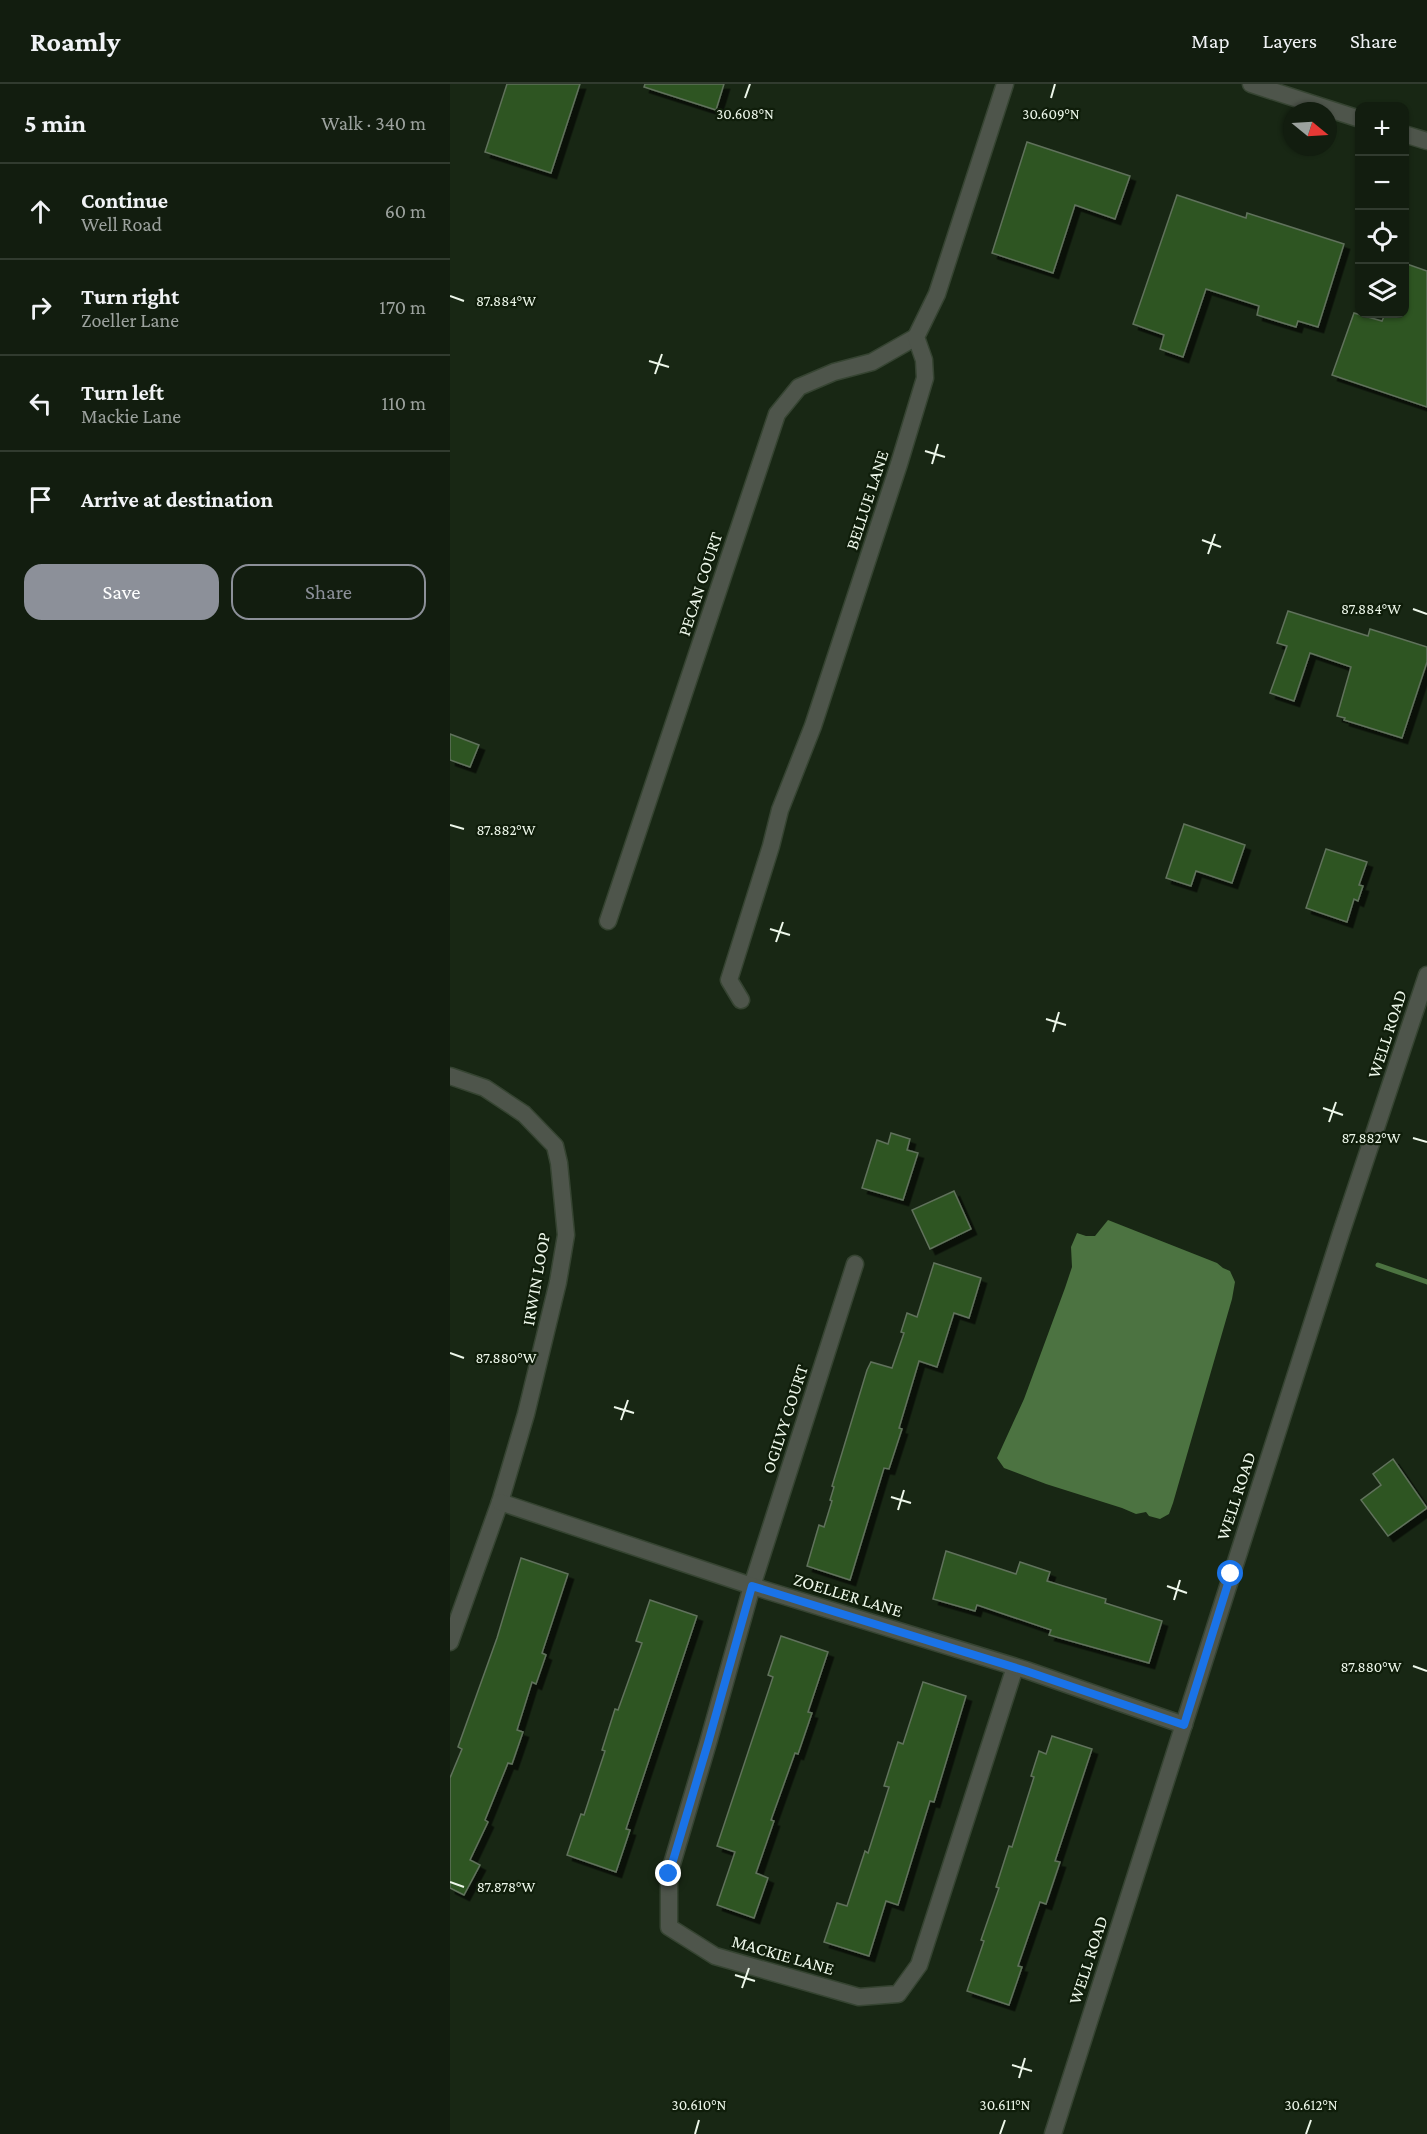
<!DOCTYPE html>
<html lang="en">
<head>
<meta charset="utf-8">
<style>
  :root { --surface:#121d0f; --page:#1b2618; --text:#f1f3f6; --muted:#9ca29e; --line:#313b2f; --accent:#8c9099 }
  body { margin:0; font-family:"Crimson Pro",serif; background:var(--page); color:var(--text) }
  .controls { position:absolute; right:18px; top:18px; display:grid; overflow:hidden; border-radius:12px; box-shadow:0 2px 4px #0004 }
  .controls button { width:54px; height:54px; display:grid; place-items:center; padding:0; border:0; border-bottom:2px solid var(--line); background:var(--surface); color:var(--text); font:30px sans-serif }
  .compass { position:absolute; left:833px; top:18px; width:54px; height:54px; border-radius:50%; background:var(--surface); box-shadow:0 2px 4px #0004; rotate:108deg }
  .stop { position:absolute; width:18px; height:18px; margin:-14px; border:4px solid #1a73e8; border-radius:50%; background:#fff }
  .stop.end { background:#1a73e8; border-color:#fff; box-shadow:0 2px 6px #0008 }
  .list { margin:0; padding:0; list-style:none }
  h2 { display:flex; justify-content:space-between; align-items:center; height:78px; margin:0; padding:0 24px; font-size:26px }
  h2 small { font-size:20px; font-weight:400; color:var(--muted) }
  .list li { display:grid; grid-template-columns:39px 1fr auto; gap:18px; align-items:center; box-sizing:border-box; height:96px; padding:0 24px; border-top:2px solid var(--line) }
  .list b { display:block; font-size:22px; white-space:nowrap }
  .list p { margin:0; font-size:20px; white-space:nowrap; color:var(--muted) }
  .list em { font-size:20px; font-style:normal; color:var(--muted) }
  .actions { display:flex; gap:12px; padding:18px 24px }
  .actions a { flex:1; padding:14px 0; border:2px solid var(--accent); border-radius:18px; text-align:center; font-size:21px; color:var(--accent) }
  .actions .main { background:var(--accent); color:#fff }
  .icon { flex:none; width:33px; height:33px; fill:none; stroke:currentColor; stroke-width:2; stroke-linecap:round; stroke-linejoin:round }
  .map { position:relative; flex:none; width:977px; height:2050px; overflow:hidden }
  header { display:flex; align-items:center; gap:36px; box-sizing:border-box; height:84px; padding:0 30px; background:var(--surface); border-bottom:2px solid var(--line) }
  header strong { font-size:28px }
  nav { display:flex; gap:33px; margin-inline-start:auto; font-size:21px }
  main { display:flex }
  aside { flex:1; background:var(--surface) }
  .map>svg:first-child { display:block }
  .water { fill:#4c7341 }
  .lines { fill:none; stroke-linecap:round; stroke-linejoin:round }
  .stream { stroke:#4c7341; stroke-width:5 }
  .building { fill:#2f5424; stroke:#60725b; stroke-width:1.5; filter:url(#shadow) }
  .minor-casing { stroke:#364432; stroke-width:19 }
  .minor { stroke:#4e554b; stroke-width:16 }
  .route { stroke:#1a73e8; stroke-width:8 }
  .ticks { fill:none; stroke:#edf7ea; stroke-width:2 }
  .labels { text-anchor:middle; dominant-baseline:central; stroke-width:4.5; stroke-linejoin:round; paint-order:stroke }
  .street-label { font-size:18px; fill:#edf7ea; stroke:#0f1d0a }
  .ticks-label { font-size:15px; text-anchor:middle; fill:#edf7ea; stroke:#0f1d0a; stroke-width:4.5; stroke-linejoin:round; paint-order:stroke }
</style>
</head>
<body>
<header>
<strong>Roamly</strong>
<nav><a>Map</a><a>Layers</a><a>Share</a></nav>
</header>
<main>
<aside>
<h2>5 min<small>Walk · 340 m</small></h2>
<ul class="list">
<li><svg class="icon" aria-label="ahead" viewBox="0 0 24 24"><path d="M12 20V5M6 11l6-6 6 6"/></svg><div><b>Continue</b><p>Well Road</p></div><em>60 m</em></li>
<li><svg class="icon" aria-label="right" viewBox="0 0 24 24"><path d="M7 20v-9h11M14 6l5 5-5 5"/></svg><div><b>Turn right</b><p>Zoeller Lane</p></div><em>170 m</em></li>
<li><svg class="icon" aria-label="left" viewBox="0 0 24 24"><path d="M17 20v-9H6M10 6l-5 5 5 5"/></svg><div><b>Turn left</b><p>Mackie Lane</p></div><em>110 m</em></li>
<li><svg class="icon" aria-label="arrive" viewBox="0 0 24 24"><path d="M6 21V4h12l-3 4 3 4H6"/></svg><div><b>Arrive at destination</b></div></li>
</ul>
<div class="actions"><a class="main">Save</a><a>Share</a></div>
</aside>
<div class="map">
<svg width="977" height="2050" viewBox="0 0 977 2050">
  <defs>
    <filter id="shadow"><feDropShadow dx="5.5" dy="5.5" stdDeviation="0" flood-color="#0009"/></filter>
  </defs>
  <rect width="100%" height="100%" fill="#182714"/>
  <!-- water -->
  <path class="water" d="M658,1136L767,1179L773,1184L780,1187L785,1198L782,1215L723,1419L719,1430L710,1435L699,1432L696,1428L686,1430L672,1424L596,1400L554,1384L547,1374L574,1315L615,1204L622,1183L621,1163L627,1149L636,1152H645Z"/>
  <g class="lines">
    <!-- stream -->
    <path class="stream" d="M928,1181L977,1198"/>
  </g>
  <!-- building -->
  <g class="building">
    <path d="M57,0H130L101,89L35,68Z"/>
    <path d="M195,0H274L266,26L194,3Z"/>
    <path d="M577,58L680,92L665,135L625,121L603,189L542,169Z"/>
    <path d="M727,111L796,134L797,129L894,160L868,243L848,237L846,243L807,231L809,222L756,205L733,273L710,265L714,251L683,240Z"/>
    <path d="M954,179L977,187V323L882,291L904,229L932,237L935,230H954Z"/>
    <path d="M838,527L918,552L920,545L977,563V578L952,654L894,636L895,634L887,632L901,583L860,569L844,617L820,609L837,562L827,559Z"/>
    <path d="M0,650L29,661L20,683L0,676Z"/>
    <path d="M734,740L795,761L782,799L746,787L741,802L716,794Z"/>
    <path d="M876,765L917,778L909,801L913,802L908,817L904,815L897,838L856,824Z"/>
    <path d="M441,1049L460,1055L457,1066L468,1069L453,1116L412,1104L427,1056L438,1060Z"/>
    <path d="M504,1107L521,1145L480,1165L462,1126Z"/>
    <path d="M484,1179L531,1194L519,1234L504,1229L487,1283L469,1277L449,1344L452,1345L439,1385L434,1384L400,1496L357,1482L369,1441L374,1443L382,1417L380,1416L384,1403L382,1402L417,1286L421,1278L442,1284L454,1249L451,1248L457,1229L467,1233Z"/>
    <path d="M943,1375L977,1424L938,1452L911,1416L931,1401L923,1390Z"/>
    <path d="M496,1467L566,1490L570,1478L600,1488L597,1497L656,1515L655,1519L712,1537L699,1579L599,1551L601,1546L527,1521L525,1527L483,1515Z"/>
    <path d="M71,1474L118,1490L92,1569L96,1571L86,1600L82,1598L67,1646L73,1648L62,1680L58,1679L35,1736L38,1738L20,1776L30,1781L14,1811L0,1804V1694L12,1665L8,1663L47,1554Z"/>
    <path d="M200,1516L247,1532L176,1745L180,1746L166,1788L117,1771L131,1730L134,1731L155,1667L152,1666L165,1625L168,1626L192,1559L186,1557Z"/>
    <path d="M331,1552L378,1568L358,1628L362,1629L348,1670L345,1669L321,1736L324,1737L306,1789L318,1794L304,1834L267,1821L285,1768L267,1762L323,1593L318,1591Z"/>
    <path d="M473,1598L516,1612L484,1718L480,1717L448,1821L436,1817L419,1872L374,1858L387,1819L397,1822L415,1767L418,1769L439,1703L434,1702L448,1658L453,1660Z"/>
    <path d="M602,1652L642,1665L605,1777L610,1778L596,1820L590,1818L568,1882L572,1883L559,1921L517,1907L534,1857L531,1856L549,1804L546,1803L559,1762L562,1763L584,1693L581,1692L589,1667L596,1670Z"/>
  </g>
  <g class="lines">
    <defs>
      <g id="minor">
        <path d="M801,0L910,35"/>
        <path d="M954,50L977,57"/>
        <path d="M158,837L327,330L349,303L384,288L422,278L466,253"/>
        <path d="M291,916L279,896L321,762L330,726L363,642L449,380L475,294L474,276L466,253L487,210L555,0"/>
        <path d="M0,992L35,1004L74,1030L105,1062L109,1079L116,1151L108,1198L76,1330L50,1418L0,1558"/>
        <path d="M405,1180L302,1502L258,1659L219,1790V1843L265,1872L409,1913L448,1910L469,1881L565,1583"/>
        <path d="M50,1418L302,1502L576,1586L734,1641"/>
        <path d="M603,2050L891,1149L977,891"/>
      </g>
    </defs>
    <!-- minor casing -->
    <use href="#minor" class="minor-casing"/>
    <!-- minor -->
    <use href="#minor" class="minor"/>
  </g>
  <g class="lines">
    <!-- route -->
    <path class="route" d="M219,1790L258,1659L302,1502L576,1587L734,1641L781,1490"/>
  </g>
  <!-- ticks -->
  <path class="ticks" d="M295,14L300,0M601,14L605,0M0,212L14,217M199,277L219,283M205,290L212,270M475,367L495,373M482,380L488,360M752,456L771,463M758,470L765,450M963,525L977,530M0,741L14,745M320,845L340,851M326,858L333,838M596,935L616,941M603,948L609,928M873,1024L893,1031M879,1038L886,1018M963,1054L977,1058M0,1269L14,1274M164,1323L184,1329M171,1336L178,1316M441,1413L461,1419M448,1426L454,1406M717,1502L737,1509M724,1516L730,1496M963,1582L977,1587M0,1798L14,1803M285,1891L305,1897M292,1904L299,1884M562,1981L582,1987M569,1994L575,1974M245,2050L249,2036M550,2050L555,2036M856,2050L861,2036"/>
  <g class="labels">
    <!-- street labels -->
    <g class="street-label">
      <text transform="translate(417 416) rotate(-72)">BELLUE LANE</text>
      <text transform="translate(250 500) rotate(-72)">PECAN COURT</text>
      <text transform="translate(937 950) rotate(-72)">WELL ROAD</text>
      <text transform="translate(86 1195) rotate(-80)">IRWIN LOOP</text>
      <text transform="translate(335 1335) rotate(-72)">OGILVY COURT</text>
      <text transform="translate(786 1412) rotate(-72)">WELL ROAD</text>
      <text transform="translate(398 1511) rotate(17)">ZOELLER LANE</text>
      <text transform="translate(333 1871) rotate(16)">MACKIE LANE</text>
      <text transform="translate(638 1876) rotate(-72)">WELL ROAD</text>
    </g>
  </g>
  <g class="ticks-label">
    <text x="295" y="35">30.608°N</text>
    <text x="601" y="35">30.609°N</text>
    <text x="56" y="222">87.884°W</text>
    <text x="921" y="530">87.884°W</text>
    <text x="56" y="751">87.882°W</text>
    <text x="921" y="1059">87.882°W</text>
    <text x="56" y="1279">87.880°W</text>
    <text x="921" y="1588">87.880°W</text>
    <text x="56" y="1808">87.878°W</text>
    <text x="249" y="2026">30.610°N</text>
    <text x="555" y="2026">30.611°N</text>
    <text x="861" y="2026">30.612°N</text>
  </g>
</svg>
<div class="controls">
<button>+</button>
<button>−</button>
<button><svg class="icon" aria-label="locate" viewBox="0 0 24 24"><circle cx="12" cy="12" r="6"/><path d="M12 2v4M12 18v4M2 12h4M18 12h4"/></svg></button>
<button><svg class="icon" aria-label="layers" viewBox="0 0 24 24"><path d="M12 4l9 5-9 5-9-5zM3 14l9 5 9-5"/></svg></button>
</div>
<svg class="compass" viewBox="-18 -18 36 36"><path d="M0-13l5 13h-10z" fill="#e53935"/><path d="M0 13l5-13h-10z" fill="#9ca29e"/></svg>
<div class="stop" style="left:781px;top:1490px"></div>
<div class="stop end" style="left:219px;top:1790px"></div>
</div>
</main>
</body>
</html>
